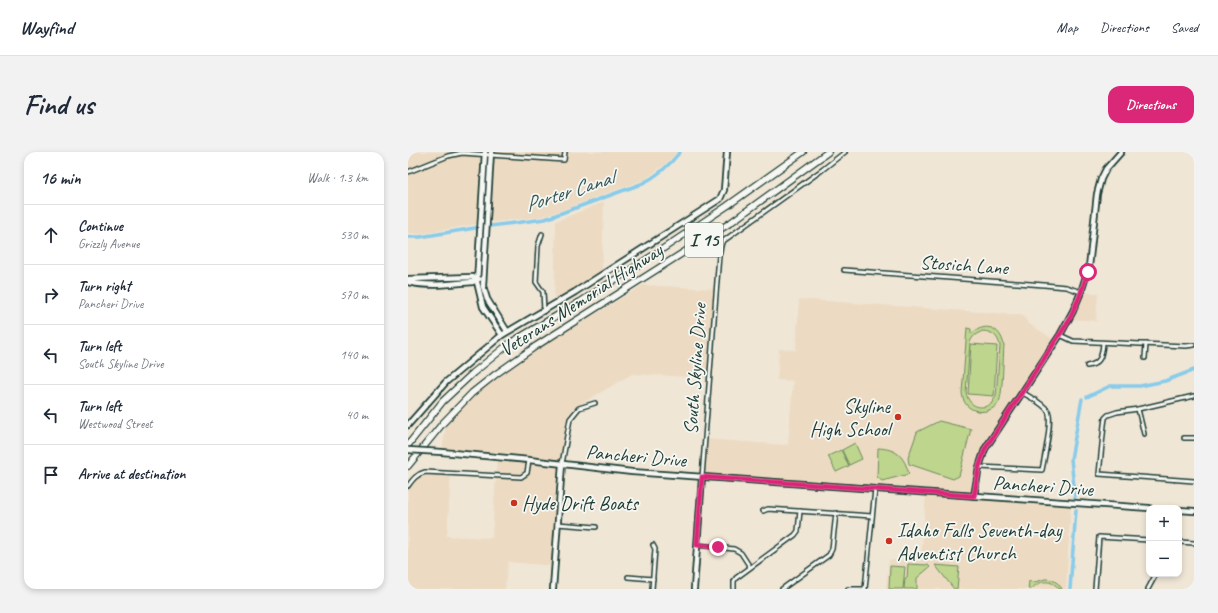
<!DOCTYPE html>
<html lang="en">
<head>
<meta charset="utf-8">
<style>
  :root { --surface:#fff; --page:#f2f2f3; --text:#1f2937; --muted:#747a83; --line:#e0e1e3; --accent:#db2777 }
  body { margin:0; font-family:Caveat,sans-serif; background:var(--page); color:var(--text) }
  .controls { position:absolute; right:12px; bottom:12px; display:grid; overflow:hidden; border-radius:8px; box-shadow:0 2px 6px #0003 }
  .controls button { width:36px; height:36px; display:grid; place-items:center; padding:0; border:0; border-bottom:1px solid var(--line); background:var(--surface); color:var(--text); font:20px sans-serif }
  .stop { position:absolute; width:12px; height:12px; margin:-9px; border:3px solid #db2777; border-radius:50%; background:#fff }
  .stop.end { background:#db2777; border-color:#fff; box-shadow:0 1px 4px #0008 }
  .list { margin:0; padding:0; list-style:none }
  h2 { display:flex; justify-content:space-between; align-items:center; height:52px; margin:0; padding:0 16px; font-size:17px }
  h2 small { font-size:13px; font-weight:400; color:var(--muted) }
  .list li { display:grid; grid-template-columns:26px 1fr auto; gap:12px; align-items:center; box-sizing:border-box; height:60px; padding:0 16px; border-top:1px solid var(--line) }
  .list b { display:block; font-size:15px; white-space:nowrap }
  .list p { margin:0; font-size:13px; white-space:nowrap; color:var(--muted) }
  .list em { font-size:13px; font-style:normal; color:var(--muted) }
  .icon { flex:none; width:22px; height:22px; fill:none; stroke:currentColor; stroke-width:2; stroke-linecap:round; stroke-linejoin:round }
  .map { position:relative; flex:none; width:786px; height:437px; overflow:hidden; border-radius:12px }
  header { display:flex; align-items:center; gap:24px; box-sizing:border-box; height:56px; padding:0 20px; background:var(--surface); border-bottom:1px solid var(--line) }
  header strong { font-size:19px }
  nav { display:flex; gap:22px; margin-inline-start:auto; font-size:14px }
  .intro { display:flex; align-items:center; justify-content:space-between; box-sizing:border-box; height:96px; padding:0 24px }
  h1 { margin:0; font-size:28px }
  .button { padding:10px 18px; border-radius:12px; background:var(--accent); color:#fff; font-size:14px; font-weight:700 }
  main { display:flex; gap:24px; padding:0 24px }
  aside { flex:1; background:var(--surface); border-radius:12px; box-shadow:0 2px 6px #0003 }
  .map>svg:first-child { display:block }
  .built { fill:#ecdbc2 }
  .green { fill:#bdd58c; stroke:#6e8960; fill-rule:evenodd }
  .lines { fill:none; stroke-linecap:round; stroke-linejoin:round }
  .canal { stroke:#88cbea; stroke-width:3.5 }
  .street-casing { stroke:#1f3d34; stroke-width:6 }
  .secondary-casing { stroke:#1f3d34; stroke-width:8 }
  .highway-casing { stroke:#1f3d34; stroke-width:8 }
  .street { stroke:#f6f6f2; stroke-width:3 }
  .secondary { stroke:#f6f6f2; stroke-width:4.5 }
  .highway { stroke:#f6f6f2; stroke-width:5.5 }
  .secondary-bridge-casing { stroke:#1f3d34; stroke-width:8; stroke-linecap:butt }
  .secondary-bridge { stroke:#f6f6f2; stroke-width:4.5 }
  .route { stroke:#db2777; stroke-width:5 }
  .poi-dot { fill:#c8321e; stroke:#f6f6f2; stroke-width:1.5 }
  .labels { text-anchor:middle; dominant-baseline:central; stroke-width:3.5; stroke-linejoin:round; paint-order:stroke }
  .shield { fill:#f6f6f2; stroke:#60746d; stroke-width:1 }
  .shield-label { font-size:19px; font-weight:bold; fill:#1f3d34 }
  .street-label { font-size:20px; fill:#1f3d34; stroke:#f6f6f2 }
  .poi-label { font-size:20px; fill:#1f3d34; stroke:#f6f6f2; text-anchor:start }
  .water-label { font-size:21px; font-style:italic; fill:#345958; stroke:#f6f6f2 }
</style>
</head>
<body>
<header>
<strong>Wayfind</strong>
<nav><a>Map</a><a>Directions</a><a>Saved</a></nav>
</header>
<div class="intro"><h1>Find us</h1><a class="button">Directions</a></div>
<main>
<aside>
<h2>16 min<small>Walk · 1.3 km</small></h2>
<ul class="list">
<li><svg class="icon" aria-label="ahead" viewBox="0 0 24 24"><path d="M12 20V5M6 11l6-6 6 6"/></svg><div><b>Continue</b><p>Grizzly Avenue</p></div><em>530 m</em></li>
<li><svg class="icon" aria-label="right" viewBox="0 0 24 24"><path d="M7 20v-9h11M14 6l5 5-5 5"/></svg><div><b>Turn right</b><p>Pancheri Drive</p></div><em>570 m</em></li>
<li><svg class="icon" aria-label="left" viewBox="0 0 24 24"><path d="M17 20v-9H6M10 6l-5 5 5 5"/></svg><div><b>Turn left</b><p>South Skyline Drive</p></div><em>140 m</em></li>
<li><svg class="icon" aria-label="left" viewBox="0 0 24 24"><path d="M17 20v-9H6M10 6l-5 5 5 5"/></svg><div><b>Turn left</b><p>Westwood Street</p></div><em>40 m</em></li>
<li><svg class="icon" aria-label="arrive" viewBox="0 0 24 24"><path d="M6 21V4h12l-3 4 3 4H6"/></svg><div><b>Arrive at destination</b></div></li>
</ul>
</aside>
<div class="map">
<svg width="786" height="437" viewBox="0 0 786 437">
  <rect width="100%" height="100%" fill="#f0e6d6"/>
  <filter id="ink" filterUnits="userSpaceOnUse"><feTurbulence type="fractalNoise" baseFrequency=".025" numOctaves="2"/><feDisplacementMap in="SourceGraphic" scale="8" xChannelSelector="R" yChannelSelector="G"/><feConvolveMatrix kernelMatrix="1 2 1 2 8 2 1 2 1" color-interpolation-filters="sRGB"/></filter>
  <g filter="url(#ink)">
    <!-- built -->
    <g class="built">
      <path d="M0,0H269L259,11L238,27L149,60L132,65L69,72L13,82L0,81Z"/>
      <path d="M196,50L194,121L146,150L148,69Z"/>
      <path d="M235,133L307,137L301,226L224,222L166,256L159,266L146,414L100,410L97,437H0V334L6,326L17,320L43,321L39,384L84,386L89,305L34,300L38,272L71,240L123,201Z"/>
      <path d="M673,140L690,141L688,169L661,167Z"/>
      <path d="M391,147L615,163L620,171L648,189L577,297L566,344L663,351L658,437H478L481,408L513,409L518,341L294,325L297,287L380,293L385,229L369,228L371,197L388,198Z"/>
    </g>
    <!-- green -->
    <g class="green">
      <path d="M559,176L563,177V182C577,170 592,174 596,193C595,205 595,241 591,250C586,258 575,262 566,258C558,255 555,249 554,241ZM575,179C585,180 590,184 592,194L588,244L583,252C571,259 560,253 558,240L562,191C564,184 568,182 575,179Z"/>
      <path d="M563,192L589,194L586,244L560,242Z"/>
      <path d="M531,269L563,277L551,324L545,327L501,312L500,306L509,280Z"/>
      <path d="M447,291L454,307L441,313L434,298Z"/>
      <path d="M470,296C489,297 496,304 501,322L474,329L469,325Z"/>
      <path d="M433,298L441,314L428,320L420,304Z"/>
      <path d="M500,412L520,413L522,415L509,426V437H496L497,426H499Z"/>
      <path d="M527,413L551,415L549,437H546Z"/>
      <path d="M482,414L497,415L495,437H481Z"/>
      <path d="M637,427C645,427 650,430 654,437H651C644,427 631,428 624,437H620L621,429L627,430Z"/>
    </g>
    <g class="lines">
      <!-- canal -->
      <g class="canal">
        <path d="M0,85H12L67,76L137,67L233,32C248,25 261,14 272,0"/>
        <path d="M679,245L702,234H732L757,229L786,218"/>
        <path d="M667,345L663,307L674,247"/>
        <path d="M662,437L668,358"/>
      </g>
      <defs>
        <g id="street">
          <path d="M0,20L40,4L54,1L156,8L157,0"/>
          <path d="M134,82L130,94L128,130L135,140L136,158"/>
          <path d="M436,118L636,133L658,135L673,140"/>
          <path d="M652,183L665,189L778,194L786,193"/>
          <path d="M737,206L738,192"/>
          <path d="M679,214C693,212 694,203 695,191"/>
          <path d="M786,244L730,257L709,260L700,263L697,266L696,273L691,322L786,329"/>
          <path d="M730,257L736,282"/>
          <path d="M776,286H786"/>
          <path d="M154,312L162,267L171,256L187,251"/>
          <path d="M571,315L634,318C636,307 645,268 640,259C634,250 622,246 614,240"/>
          <path d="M294,325L311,103L314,90L414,18L437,0"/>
          <path d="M0,334C5,327 9,322 17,320L113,325L119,321L121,308"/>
          <path d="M355,359L360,357L464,364"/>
          <path d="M149,372L188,375"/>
          <path d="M771,390L786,391"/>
          <path d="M289,393L326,397L333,401L342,415"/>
          <path d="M220,425L245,427"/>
          <path d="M244,437L247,397L245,393"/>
          <path d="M326,437V429L328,426L387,383L390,379L392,359"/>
          <path d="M374,437L421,403L424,397L428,361"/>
          <path d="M440,437H457"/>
          <path d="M457,437L467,337"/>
          <path d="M687,437L691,385L741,388"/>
          <path d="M740,437L748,422"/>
        </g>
        <g id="secondary">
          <path d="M77,0L69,130L75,155L94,183"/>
          <path d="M83,0L75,134L79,147L99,179"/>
          <path d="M0,127L65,125L67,128L71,127"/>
          <path d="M0,130C21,135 44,132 65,130L67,128"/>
          <path d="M0,273L38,230L94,183L167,140L312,47L316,38L319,0"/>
          <path d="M34,300L121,308L224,320L741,356"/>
          <path d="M566,344L571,315L577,297L652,183L665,159L673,140L681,115L689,42L693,27L698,17L713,0"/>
          <path d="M771,358L786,359"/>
          <path d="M145,437L154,312"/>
          <path d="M286,437L294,325"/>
        </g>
        <g id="highway">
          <path d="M0,293L35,249L65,221L102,191L172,150L247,102L319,54L395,0"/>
          <path d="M0,314L35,271L64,241L88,222L128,194L322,71L420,0"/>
        </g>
      </defs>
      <!-- street casing -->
      <use href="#street" class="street-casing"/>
      <!-- secondary casing -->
      <use href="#secondary" class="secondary-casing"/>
      <!-- highway casing -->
      <use href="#highway" class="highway-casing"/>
      <!-- street -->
      <use href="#street" class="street"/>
      <!-- secondary -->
      <use href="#secondary" class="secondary"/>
      <!-- highway -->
      <use href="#highway" class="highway"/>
      <defs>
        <path id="secondary-bridge" d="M0,298L34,300"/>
      </defs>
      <!-- secondary-bridge casing -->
      <use href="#secondary-bridge" class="secondary-bridge-casing"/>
      <!-- secondary-bridge -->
      <use href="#secondary-bridge" class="secondary-bridge"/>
    </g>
  </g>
  <g class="lines" filter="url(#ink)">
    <!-- route -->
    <path class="route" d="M310,395L289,393L294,325L566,344L571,315L577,297L660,170L671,146L680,120"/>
  </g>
  <!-- markers -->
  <g class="poi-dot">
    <circle cx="490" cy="265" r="4"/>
    <circle cx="106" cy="351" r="4"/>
    <circle cx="481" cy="389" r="4"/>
  </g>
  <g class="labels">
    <!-- shield labels -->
    <rect class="shield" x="277" y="71" width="38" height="34" rx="3"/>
    <g class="shield-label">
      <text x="296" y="88">I 15</text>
    </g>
    <!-- street labels -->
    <g class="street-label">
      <text transform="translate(556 113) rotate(4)">Stosich Lane</text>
      <text transform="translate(173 148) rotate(-33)">Veterans Memorial Highway</text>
      <text transform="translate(287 217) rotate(-86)">South Skyline Drive</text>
      <text transform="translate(228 304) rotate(5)">Pancheri Drive</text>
      <text transform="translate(635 334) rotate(4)">Pancheri Drive</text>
    </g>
    <!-- poi labels -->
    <g class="poi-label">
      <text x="482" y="254" text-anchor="end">Skyline<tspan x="482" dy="23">High School</tspan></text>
      <text x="114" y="351">Hyde Drift Boats</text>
      <text x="489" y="378">Idaho Falls Seventh-day<tspan x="489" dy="23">Adventist Church</tspan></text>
    </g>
    <!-- water labels -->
    <g class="water-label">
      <text transform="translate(161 39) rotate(-18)">Porter Canal</text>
    </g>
  </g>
</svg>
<div class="controls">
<button>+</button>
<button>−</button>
</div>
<div class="stop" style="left:680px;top:120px"></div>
<div class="stop end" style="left:310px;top:395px"></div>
</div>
</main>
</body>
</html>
